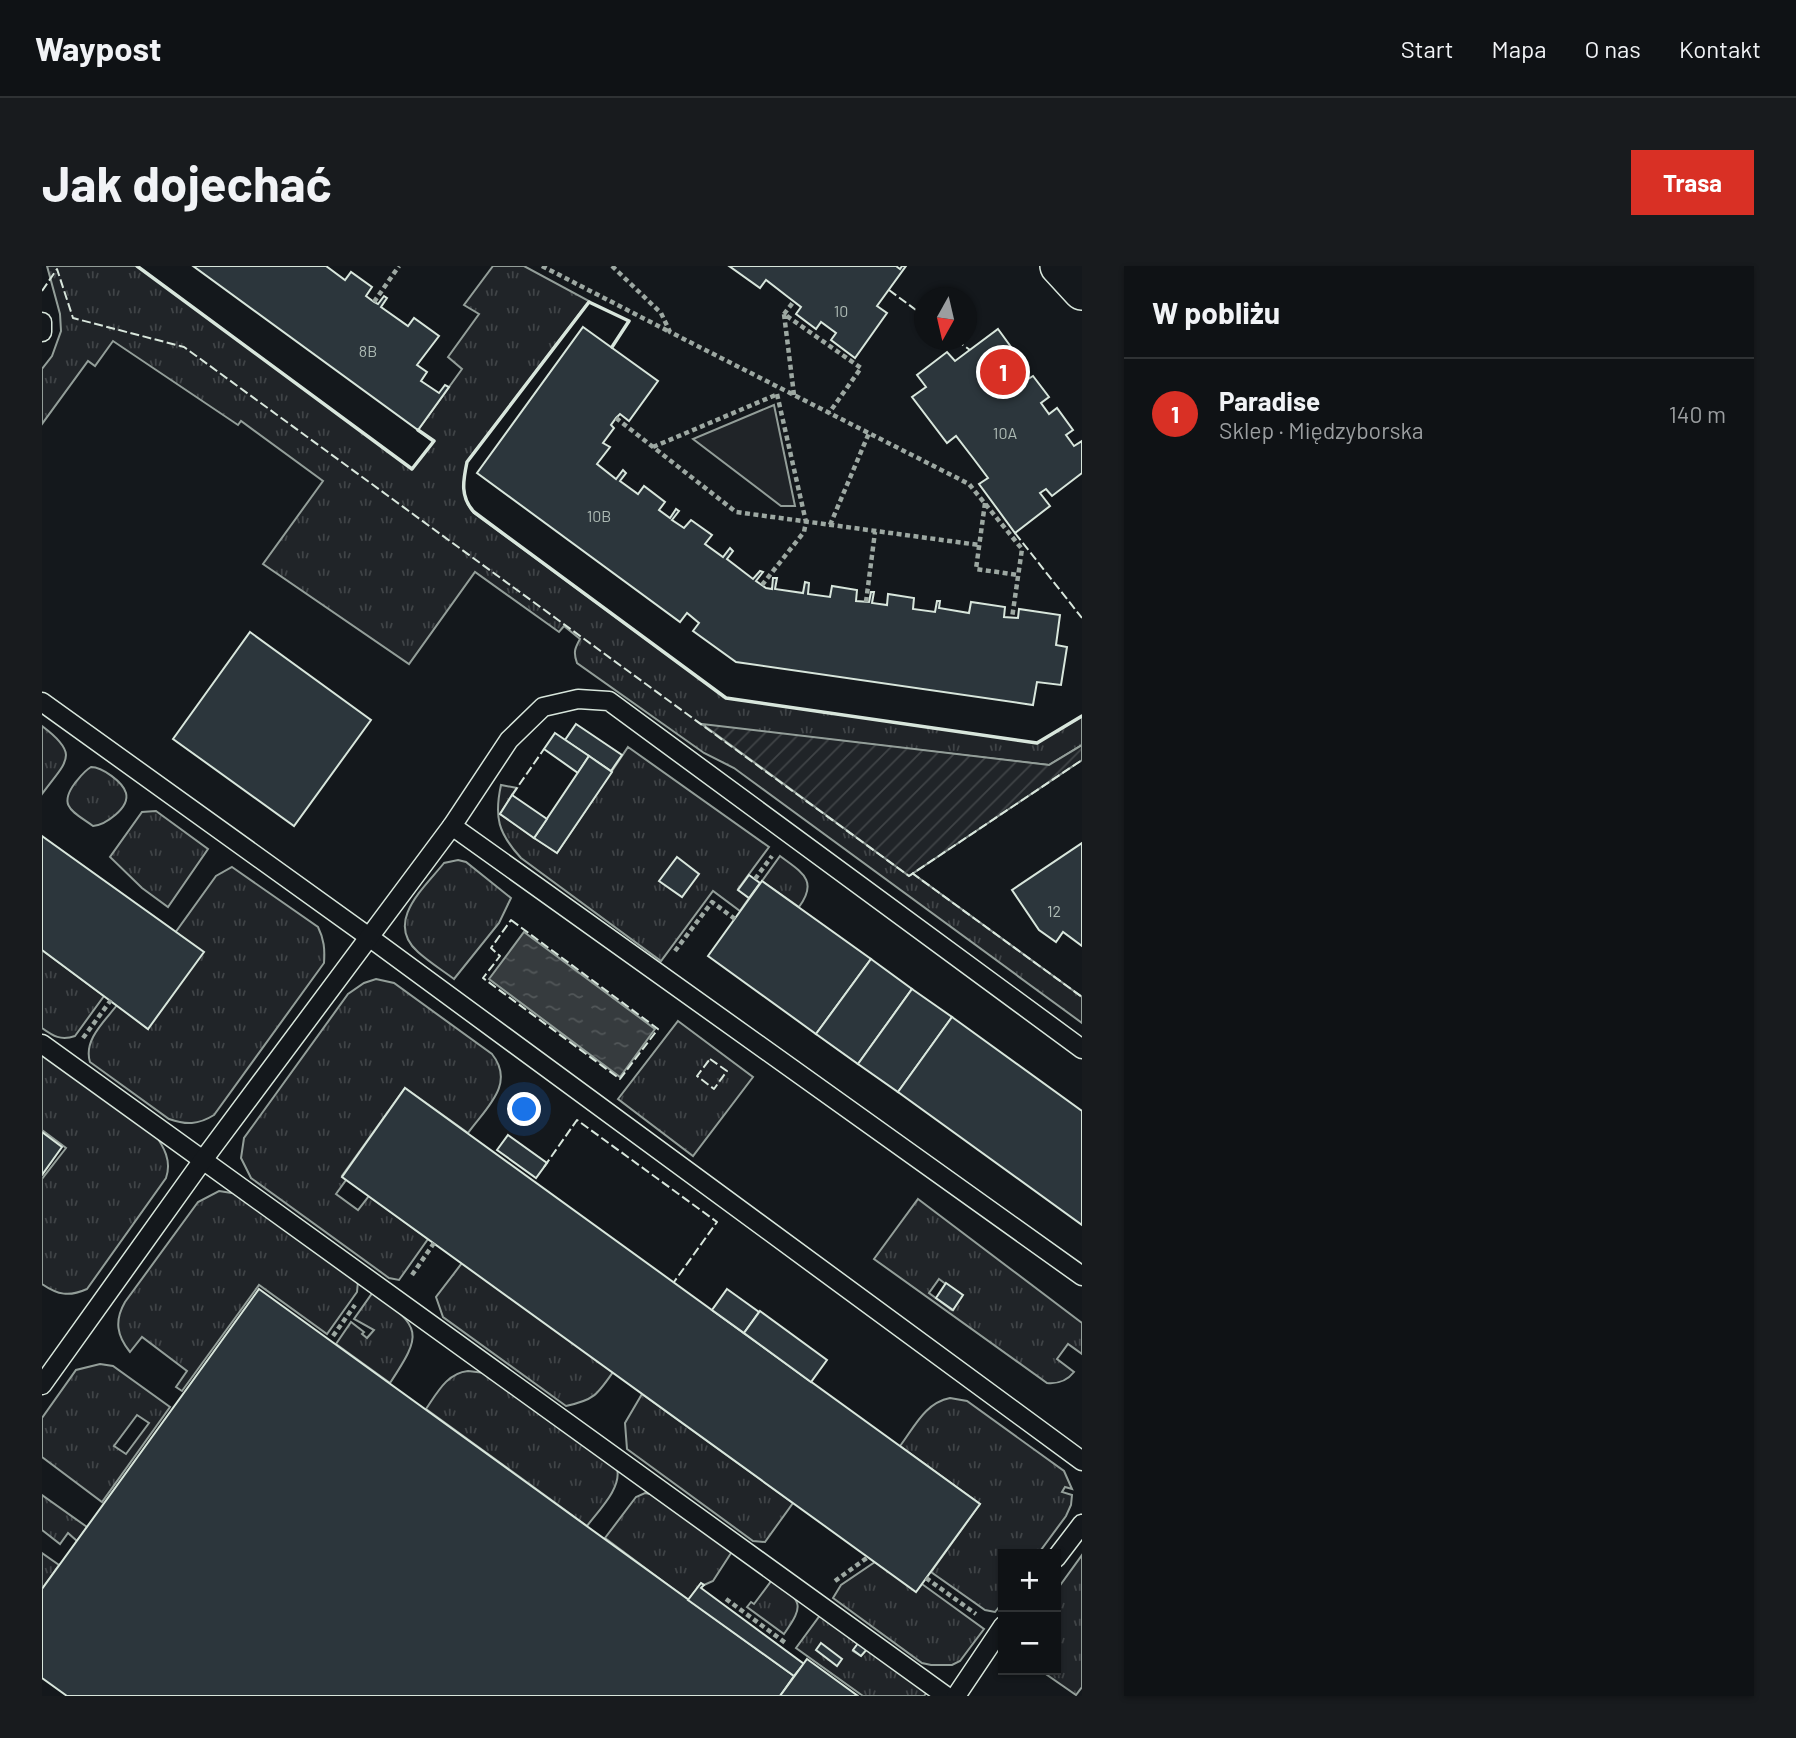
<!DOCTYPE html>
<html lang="pl">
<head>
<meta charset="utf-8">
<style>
  :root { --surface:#0f1215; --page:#181b1e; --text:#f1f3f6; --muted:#9b9ea0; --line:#2f3234; --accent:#d93025 }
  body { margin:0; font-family:Barlow,sans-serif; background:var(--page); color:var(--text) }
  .controls { position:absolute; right:21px; bottom:21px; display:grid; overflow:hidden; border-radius:0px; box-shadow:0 2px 5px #0004 }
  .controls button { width:63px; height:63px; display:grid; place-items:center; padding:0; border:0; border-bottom:2px solid var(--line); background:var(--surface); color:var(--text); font:35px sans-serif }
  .compass { position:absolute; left:872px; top:21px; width:63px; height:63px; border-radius:50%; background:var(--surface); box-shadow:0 2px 5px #0004; rotate:188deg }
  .you { position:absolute; left:483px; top:844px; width:24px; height:24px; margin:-18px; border:5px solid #fff; border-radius:50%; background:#1a73e8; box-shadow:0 0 0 10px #1a73e833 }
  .badge { display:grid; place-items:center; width:46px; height:46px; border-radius:50%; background:var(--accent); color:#fff; font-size:23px; font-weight:700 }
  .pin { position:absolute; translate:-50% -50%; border:4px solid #fff; box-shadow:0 2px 7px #0006 }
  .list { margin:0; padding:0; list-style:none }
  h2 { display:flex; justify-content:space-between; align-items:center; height:91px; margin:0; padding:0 28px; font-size:30px }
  h2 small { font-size:23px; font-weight:400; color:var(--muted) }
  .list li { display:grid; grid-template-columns:46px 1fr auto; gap:21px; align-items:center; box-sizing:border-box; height:112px; padding:0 28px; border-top:2px solid var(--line) }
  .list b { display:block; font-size:26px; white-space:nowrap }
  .list p { margin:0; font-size:23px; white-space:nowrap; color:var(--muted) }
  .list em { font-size:23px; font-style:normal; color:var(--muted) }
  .map { position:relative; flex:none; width:1040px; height:1430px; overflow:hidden; border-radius:0px }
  header { display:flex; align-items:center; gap:42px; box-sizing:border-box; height:98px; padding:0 35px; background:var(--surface); border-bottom:2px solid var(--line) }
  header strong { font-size:33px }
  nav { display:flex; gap:38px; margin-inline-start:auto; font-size:24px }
  .intro { display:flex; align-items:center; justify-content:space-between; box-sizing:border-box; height:168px; padding:0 42px }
  h1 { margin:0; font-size:49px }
  .button { padding:18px 32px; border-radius:0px; background:var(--accent); color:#fff; font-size:24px; font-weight:700 }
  main { display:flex; gap:42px; padding:0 42px }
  aside { flex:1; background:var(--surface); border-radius:0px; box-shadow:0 2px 5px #0004 }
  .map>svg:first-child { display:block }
  .grass { fill:url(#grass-tufts); stroke:#939e99; stroke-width:2; fill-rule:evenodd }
  .park { fill:#202428; stroke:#939e99; stroke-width:2 }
  .garden { fill:url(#garden-furrows); stroke:#939e99; stroke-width:2 }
  .water { fill:url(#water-ripples); stroke:#939e99; stroke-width:2 }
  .building { fill:#2c363c; stroke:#d8e6dc; stroke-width:2 }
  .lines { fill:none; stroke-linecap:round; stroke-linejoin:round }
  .lane-casing { stroke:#d8e6dc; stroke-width:21 }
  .street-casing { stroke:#d8e6dc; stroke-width:40 }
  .path { stroke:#9da8a2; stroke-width:4.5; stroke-dasharray:5 3.5; stroke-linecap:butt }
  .lane { stroke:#14181c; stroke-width:18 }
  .street { stroke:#14181c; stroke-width:37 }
  .fence { stroke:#d8e6dc; stroke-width:2; stroke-dasharray:9 3.5; stroke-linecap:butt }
  .wall { stroke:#d8e6dc; stroke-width:3.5 }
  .labels { text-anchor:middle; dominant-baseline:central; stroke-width:5; stroke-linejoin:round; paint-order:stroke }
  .number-label { font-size:16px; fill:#adbab4 }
</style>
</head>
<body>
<header>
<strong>Waypost</strong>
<nav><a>Start</a><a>Mapa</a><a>O nas</a><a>Kontakt</a></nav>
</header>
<div class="intro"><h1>Jak dojechać</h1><a class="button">Trasa</a></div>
<main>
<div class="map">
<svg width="1040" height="1430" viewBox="0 0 1040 1430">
  <defs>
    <pattern id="grass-tufts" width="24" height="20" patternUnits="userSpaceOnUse" patternTransform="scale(1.75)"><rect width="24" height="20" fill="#202428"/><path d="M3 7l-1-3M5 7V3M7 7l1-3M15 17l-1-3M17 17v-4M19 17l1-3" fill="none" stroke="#404447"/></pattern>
    <pattern id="garden-furrows" width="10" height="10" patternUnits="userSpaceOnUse" patternTransform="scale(1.75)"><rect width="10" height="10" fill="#202428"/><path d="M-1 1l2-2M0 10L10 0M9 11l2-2" fill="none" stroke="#404447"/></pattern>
    <pattern id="water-ripples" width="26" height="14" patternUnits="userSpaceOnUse" patternTransform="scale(1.75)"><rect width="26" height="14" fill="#363b3e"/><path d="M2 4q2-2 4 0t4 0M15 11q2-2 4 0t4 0" fill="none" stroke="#525759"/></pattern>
  </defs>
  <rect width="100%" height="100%" fill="#14181c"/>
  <!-- grass -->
  <g class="grass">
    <path d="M5,0H95L370,203L391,176L376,164L420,103L406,91L437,48L422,39L451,0H482L547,35L425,196C421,215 418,231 432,247L684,432L995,477L1040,450V479L1007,499L661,459L867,609L870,607L1040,731V757L692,502L662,487L535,397C531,386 533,382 538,373L522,360L517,366L433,306L367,398L221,298L281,215L199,155L196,159L71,75L53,100L46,95L0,158V103L10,90L19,65L18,48Z"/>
    <path d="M0,460C39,489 24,495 0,528Z"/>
    <path d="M586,481L727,581L696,623L707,632L698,645L671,625L619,695L479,592C456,567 452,551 459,519L475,522L458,548L515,587Z"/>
    <path d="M49,501C60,501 81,516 84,527C88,542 63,559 51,560C32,546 15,541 33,517C38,511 42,505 49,501Z"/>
    <path d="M114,545L166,583L126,641L100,622L68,591L100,546Z"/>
    <path d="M738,590C759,606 777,614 757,641L720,615Z"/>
    <path d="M416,594L424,596L469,632L457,657L412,713C400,704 387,696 376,686C342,656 382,622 402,597Z"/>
    <path d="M190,601L276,661C282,673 283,683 282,697L172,849C156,859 144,859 127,853L48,796C41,774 63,755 75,739L106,763L133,667L174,610Z"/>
    <path d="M0,684L62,730L33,770C19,775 11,770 0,762Z"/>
    <path d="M334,713L352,717L450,788C474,818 444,842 426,867L363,822L300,910L304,914L294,928L316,944L327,930L386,973L357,1014L347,1012L209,912L199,892L202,872L306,728L322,717Z"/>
    <path d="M636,755L711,811L651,890L576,833Z"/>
    <path d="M0,786L112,867C122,881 130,895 124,912L45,1023C27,1031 16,1029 0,1018V913L24,882L0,864Z"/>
    <path d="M177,925L196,928L316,1015L315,1026L285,1068L217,1019L140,1125L134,1121L145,1105L100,1071L88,1086C75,1070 72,1055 83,1036L156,936Z"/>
    <path d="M876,933L1040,1057V1088L1026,1078L1015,1093L1032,1106C1025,1115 1016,1118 1005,1117L832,993ZM897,1013L920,1030L910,1044L887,1027Z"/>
    <path d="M420,997L571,1106C555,1129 552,1134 524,1140L401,1051L394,1031Z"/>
    <path d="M331,1026C380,1062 381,1067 348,1117L294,1078L309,1056L322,1066L320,1068L325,1072L332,1064L312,1053Z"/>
    <path d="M58,1098L71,1100L128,1141L60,1236L0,1191V1152L34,1104ZM95,1149L107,1157L84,1188L72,1180Z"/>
    <path d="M426,1105L443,1107L575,1203C580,1222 556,1245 545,1260L384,1143C395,1127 405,1107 426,1105Z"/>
    <path d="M600,1128L751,1237L723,1276L711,1275L585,1183L583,1157Z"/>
    <path d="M908,1132L925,1135L1022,1205L1030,1223L1023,1221L1020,1226L1030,1229L1029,1239L1024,1250L996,1288H961V1336L953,1346L943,1344L889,1306L938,1238L858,1180C873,1160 883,1137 908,1132Z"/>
    <path d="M603,1227L613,1229L691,1284L671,1315L662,1319L659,1317L646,1334L563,1272L594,1231Z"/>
    <path d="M0,1229L45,1261L35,1275L26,1267L18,1278L0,1264Z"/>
    <path d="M0,1287L17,1299L0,1323Z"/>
    <path d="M1040,1289V1421L1034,1429L998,1404H1014V1325Z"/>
    <path d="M833,1296L874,1325L880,1318L942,1363L918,1395L910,1399H889L880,1397L791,1332L799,1319Z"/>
    <path d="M730,1314C759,1335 764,1337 742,1368L705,1341L709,1336L712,1338Z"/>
    <path d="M779,1348L817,1376L811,1385L819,1390L826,1382L886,1425L882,1430H821L754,1382Z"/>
  </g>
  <!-- park -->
  <path class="park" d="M732,139L753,240H739L651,173Z"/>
  <!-- garden -->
  <path class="garden" d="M660,458L1007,499L1040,479V494L867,610Z"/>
  <!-- water -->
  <path class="water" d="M482,666L613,763L578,811L447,713Z"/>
  <!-- building -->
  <g class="building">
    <path d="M151,0H284L303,14L309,6L330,21L324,30L332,36L336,38L342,30L345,32L339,41L366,60L372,52L397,70L375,99L385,106L379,115L397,127L403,119L407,121L376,164Z"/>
    <path d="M687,0H854L858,3L860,0H864L835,40L845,47L813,92L789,74L794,67L779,56L774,63L754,48L759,41L746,31L724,14L718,22Z"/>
    <path d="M541,61L616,115L587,155L578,148L574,152L569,159L572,162L561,177L568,181L555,198L574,213L581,204L584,207L578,215L596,228L602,220L623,236L617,244L628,252L634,243L637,245L630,254L642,262L649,254L670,269L663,278L681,291L688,282L691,285L685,293L711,313L718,305L721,306L714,315L724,322L730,323L731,312H735L733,323L761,327L763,316L767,317L766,328L788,331L790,320L815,324L814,335L827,336L829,326H832L830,337L845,339L846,328L872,332L871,343L893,346L895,335H898L897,342L927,347L929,336L963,341L962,351L976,352L977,343L1018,349L1014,379L1025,381L1019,419L995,416L991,439L694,396L651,365L657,357L645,347L638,356L435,207Z"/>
    <path d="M956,63L972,85L965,91L983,115L991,110L1007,131L999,137L1007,148L1015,142L1031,164L1024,169L1032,180L1040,175V207L1010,230L1004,223L998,227L1008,240L973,267L937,218L946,212L931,192L914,170L905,177L870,131L884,121L875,109L905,86L913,95Z"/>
    <path d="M208,366L329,454L252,560L131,473Z"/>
    <path d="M534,458L580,489L569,505L523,474Z"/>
    <path d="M513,467L547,490L536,507L502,483Z"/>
    <path d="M547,490L570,506L515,587L492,572Z"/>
    <path d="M470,529L505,553L492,572L458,548Z"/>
    <path d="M0,570L162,686L106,763L0,684Z"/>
    <path d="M1040,577V680L1021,666L1014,676L997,664L970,624Z"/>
    <path d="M635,591L657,608L640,631L617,615Z"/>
    <path d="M707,609L718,617L707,632L696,624Z"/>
    <path d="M720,615L829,693L774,768L666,690Z"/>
    <path d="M829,693L870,723L816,798L774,768Z"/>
    <path d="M870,723L910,751L856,826L816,798Z"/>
    <path d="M910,751L1040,845V959L856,826Z"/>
    <path d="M363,822L938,1238L874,1326L300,911Z"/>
    <path d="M0,866L20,881L0,909Z"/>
    <path d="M466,869L505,897L494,912L455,884Z"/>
    <path d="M904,1017L921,1029L911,1044L894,1032Z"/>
    <path d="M217,1023L752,1410L738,1430H25L0,1412V1323Z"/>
    <path d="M685,1023L717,1046L702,1067L670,1044Z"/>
    <path d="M718,1045L785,1094L769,1116L702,1067Z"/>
    <path d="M659,1317L662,1319L659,1322L762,1398L752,1410L646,1334Z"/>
    <path d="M817,1376L826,1382L819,1390L811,1384Z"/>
    <path d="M779,1377L800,1393L795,1400L774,1384Z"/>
    <path d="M765,1393L816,1430H738Z"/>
  </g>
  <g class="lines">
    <defs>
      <g id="lane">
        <path d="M0,56V66"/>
        <path d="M0,436L327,671L1040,1195"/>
        <path d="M410,560L1040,1010"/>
        <path d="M0,778L904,1430"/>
        <path d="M0,1119L161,894L410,560L467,474L501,441L536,433L567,435L1040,783"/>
        <path d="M1014,1292L1040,1258"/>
        <path d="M914,1430L961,1360"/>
      </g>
      <path id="street" d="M1017,0L1040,25"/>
    </defs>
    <!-- lane casing -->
    <use href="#lane" class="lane-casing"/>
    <!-- street casing -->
    <use href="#street" class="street-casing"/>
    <!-- path -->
    <g class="path">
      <path d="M500,0L626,65"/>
      <path d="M570,0L619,47L628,66L927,218L980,283L970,352"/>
      <path d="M332,36L357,0"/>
      <path d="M742,48L752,35"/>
      <path d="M752,129L742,48L819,102L787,147"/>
      <path d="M574,152L694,246L937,279"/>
      <path d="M611,181L736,128"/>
      <path d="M943,237L934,303L976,309"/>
      <path d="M788,259L827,167"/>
      <path d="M720,319L762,266L764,256L735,128"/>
      <path d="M824,336L833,266"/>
      <path d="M713,613L730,590"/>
      <path d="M633,685L670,636L693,653"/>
      <path d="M41,772L69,734"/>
      <path d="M370,1009L392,977"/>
      <path d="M291,1070L313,1039"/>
      <path d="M884,1312L934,1348"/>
      <path d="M793,1315L826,1291"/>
      <path d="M684,1333L745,1378"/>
    </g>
    <!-- lane -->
    <use href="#lane" class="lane"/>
    <!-- street -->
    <use href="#street" class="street"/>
    <!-- fence -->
    <g class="fence">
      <path d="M847,24L882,50"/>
      <path d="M0,25L15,3L31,52L142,81L867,610L1040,494"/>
      <path d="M914,74L928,84"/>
      <path d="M973,267L1040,352"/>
      <path d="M470,529L502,483"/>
      <path d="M870,607L1040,731"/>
      <path d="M469,654L616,763L578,813L441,712L458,690L449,682Z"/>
      <path d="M668,793L685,805L672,823L655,810Z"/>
      <path d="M502,901L535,854L675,956L632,1016"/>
    </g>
    <!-- wall -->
    <g class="wall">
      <path d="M95,0L370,203L392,175L376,164"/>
      <path d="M570,81L587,55L547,36L425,196C421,215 418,231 432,246L684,432L995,477L1040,450"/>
    </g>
  </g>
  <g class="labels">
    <!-- number labels -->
    <g class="number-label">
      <text x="799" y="44">10</text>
      <text x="326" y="84">8B</text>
      <text x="963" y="166">10A</text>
      <text x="557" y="249">10B</text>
      <text x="1012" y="644">12</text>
    </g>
  </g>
</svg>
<div class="controls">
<button>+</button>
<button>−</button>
</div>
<svg class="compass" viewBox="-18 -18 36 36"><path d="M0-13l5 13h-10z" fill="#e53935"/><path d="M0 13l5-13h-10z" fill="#9b9ea0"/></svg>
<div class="you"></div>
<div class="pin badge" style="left:961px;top:106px">1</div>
</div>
<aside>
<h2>W pobliżu<small></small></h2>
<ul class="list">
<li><span class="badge">1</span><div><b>Paradise</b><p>Sklep · Międzyborska</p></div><em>140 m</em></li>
</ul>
</aside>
</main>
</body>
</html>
